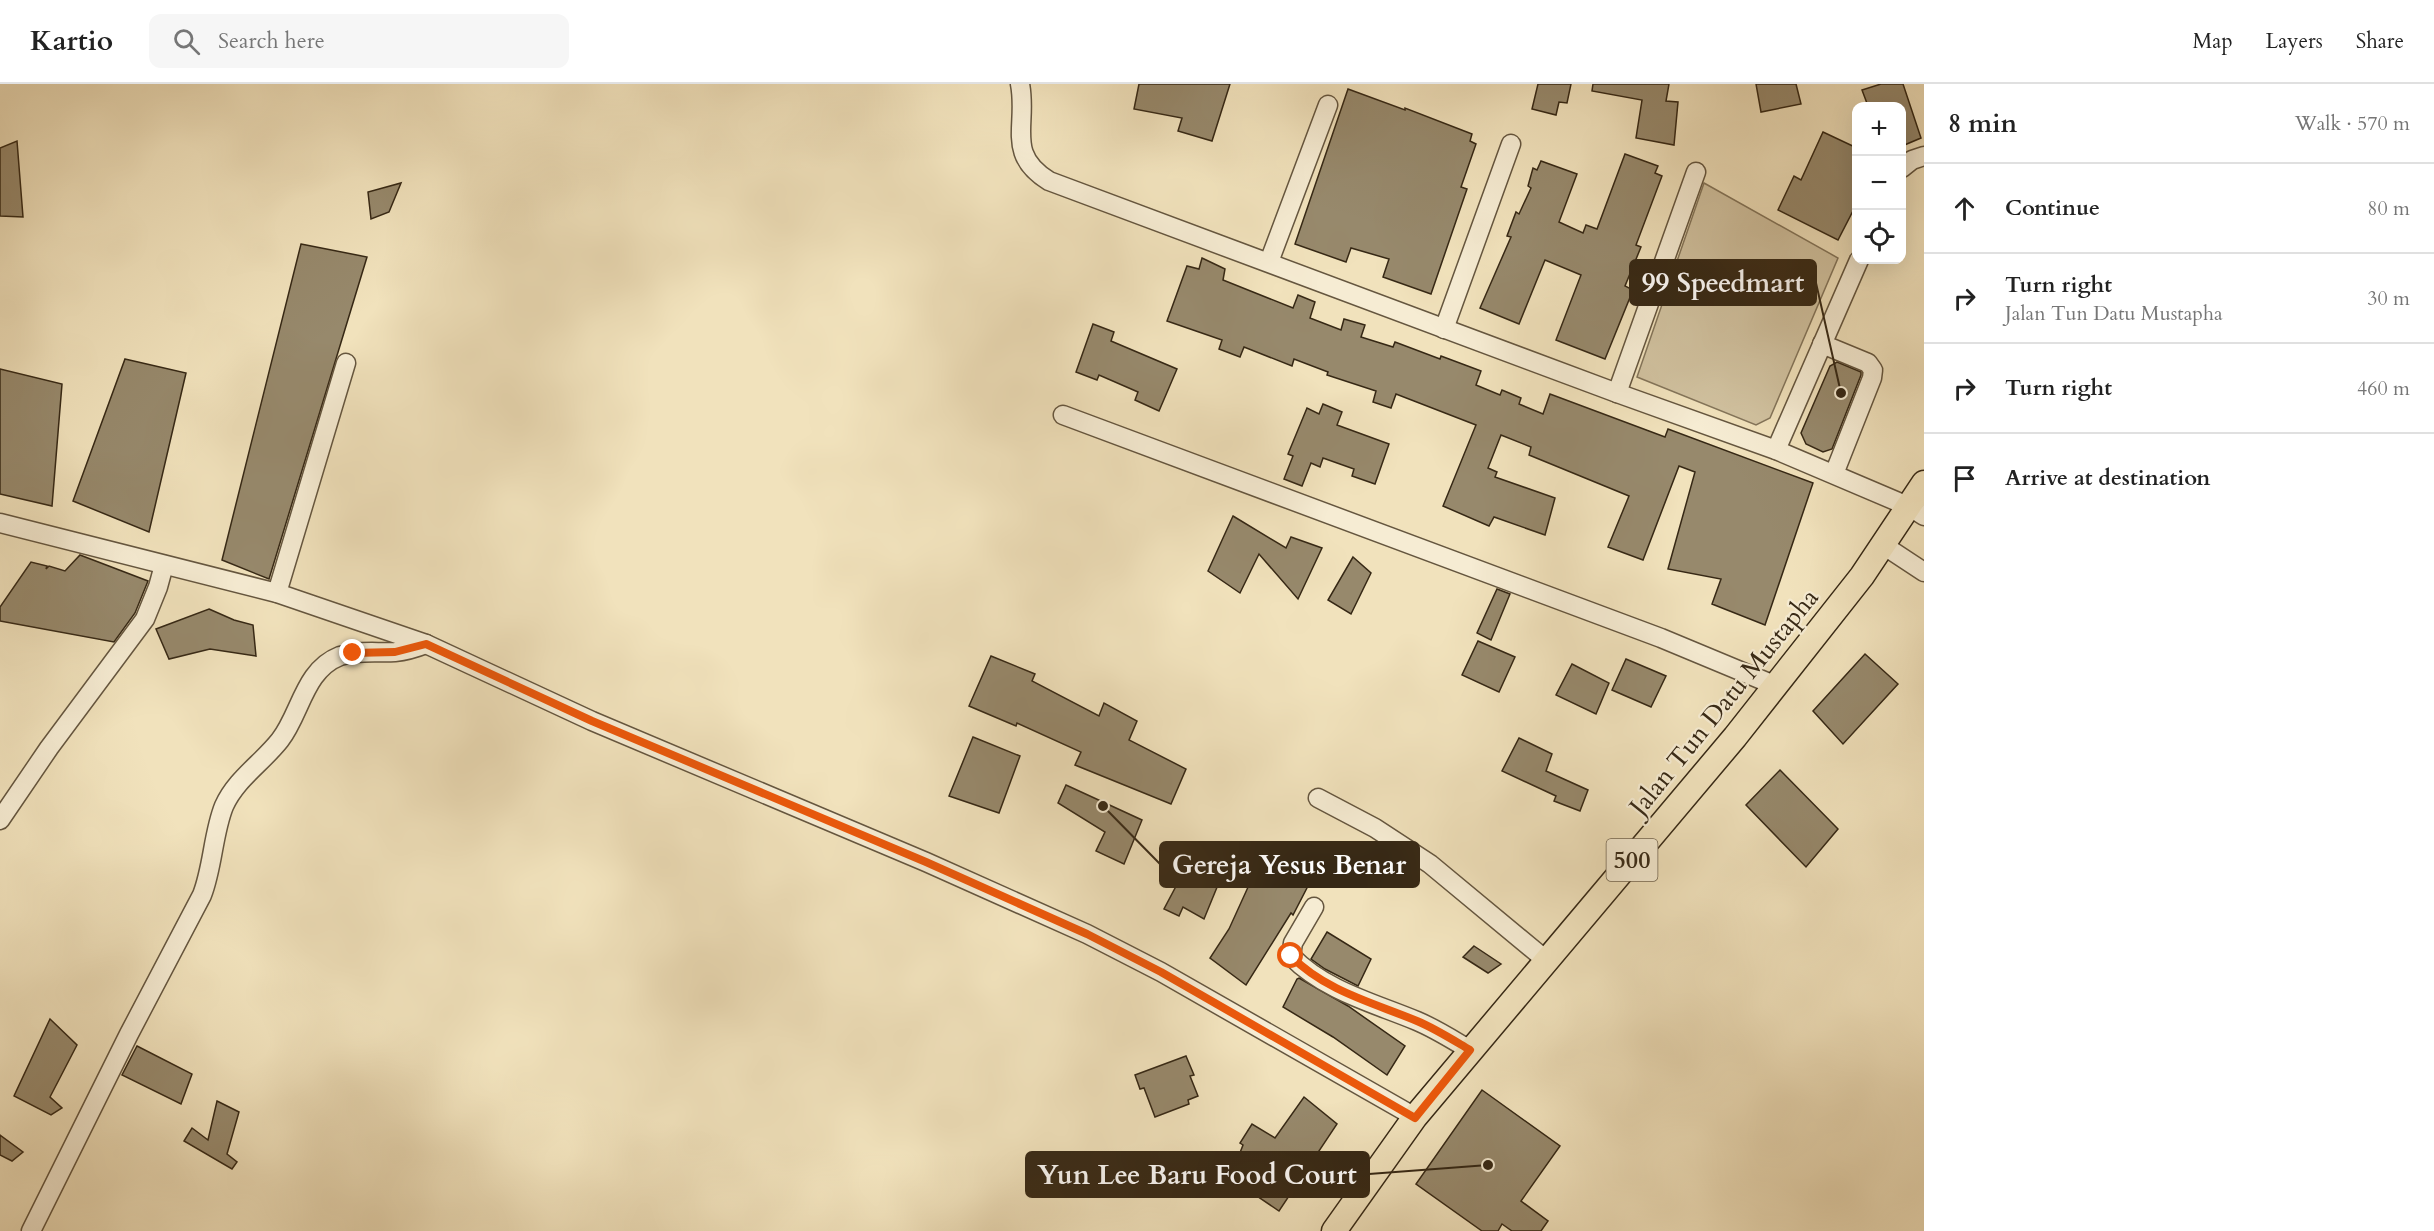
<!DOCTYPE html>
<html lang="en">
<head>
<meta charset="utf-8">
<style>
  :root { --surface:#fff; --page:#f6f6f6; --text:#222; --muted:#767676; --line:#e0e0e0 }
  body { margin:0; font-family:Cardo,serif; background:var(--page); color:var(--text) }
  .controls { position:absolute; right:18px; top:18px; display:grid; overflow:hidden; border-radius:12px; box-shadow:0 6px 24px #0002 }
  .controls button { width:54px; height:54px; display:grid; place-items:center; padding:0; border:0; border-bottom:2px solid var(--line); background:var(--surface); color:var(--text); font:30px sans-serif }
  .stop { position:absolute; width:18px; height:18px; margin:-14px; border:4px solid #ea580c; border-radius:50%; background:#fff }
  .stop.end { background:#ea580c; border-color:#fff; box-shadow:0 2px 6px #0008 }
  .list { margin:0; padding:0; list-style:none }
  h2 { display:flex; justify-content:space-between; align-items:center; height:78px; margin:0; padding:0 24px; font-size:26px }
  h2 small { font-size:20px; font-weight:400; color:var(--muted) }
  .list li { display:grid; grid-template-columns:39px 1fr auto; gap:18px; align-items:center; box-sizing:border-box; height:90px; padding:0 24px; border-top:2px solid var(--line) }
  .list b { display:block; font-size:22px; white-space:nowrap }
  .list p { margin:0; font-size:20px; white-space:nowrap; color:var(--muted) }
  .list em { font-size:20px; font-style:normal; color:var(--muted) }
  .icon { flex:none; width:33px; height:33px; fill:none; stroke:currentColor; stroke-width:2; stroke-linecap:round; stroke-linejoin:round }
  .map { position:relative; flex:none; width:1924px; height:1147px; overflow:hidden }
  header { display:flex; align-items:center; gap:36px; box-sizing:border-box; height:84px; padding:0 30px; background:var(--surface); border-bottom:2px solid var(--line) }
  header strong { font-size:28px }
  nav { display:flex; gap:33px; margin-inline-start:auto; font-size:21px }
  .search { width:420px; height:54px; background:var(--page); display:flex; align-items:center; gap:15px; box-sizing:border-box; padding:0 21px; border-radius:12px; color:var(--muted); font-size:22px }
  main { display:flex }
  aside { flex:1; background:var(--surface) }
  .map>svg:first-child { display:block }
  .green { fill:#d1c2a0; stroke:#84755a; stroke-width:1.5 }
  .building { fill:#97896c; stroke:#362815; stroke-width:1.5 }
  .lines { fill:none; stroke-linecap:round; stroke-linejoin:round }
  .minor-casing { stroke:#65563f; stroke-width:21 }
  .major-casing { stroke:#362815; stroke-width:27 }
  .minor { stroke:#f6ecd3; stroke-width:18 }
  .major { stroke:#f1e2bc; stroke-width:24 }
  .route { stroke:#ea580c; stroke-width:8 }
  .labels { text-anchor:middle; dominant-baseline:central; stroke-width:4.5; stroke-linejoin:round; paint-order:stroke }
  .shield { fill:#f6ecd3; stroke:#70634e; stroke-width:1.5 }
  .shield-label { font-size:24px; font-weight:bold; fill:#362815 }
  .street-label { font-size:26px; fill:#362815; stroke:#f6ecd3 }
  .leader { fill:none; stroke:#362815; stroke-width:2 }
  .callout-dot { fill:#362815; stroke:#f6ecd3; stroke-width:2 }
  .callout { fill:#362815; stroke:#362815; stroke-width:2 }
  .callout-label { font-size:27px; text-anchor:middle; font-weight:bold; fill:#fff }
</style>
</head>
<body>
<header>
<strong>Kartio</strong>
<div class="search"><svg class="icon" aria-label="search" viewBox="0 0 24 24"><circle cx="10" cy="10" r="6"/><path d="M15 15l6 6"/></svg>Search here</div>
<nav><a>Map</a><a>Layers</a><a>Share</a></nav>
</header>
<main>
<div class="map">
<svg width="1924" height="1147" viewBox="0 0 1924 1147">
  <rect width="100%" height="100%" fill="#f1e2bc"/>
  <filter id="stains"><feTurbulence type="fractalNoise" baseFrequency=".00333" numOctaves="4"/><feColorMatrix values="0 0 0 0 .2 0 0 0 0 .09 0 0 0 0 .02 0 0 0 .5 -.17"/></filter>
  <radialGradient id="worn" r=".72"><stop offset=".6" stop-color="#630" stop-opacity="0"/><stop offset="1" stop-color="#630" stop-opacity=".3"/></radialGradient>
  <!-- green -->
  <path class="green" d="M1704,99L1838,174L1770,334L1756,341L1637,293Z"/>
  <!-- building -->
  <g class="building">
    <path d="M1139,0H1230L1212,57L1178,47L1182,34L1134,25Z"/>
    <path d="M1538,0H1571L1567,19L1559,18L1556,31L1532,25Z"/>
    <path d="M1593,0H1669L1666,17L1678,18L1674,61L1636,54L1642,16L1592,7Z"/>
    <path d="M1756,0H1796L1801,20L1761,28Z"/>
    <path d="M1881,0H1903L1921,54L1902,62V22H1868L1862,6Z"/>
    <path d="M1348,5L1405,26V24L1472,50L1470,57L1476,60L1461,103L1467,105L1431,210L1383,193L1389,175L1351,164L1346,178L1295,160Z"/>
    <path d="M1823,48L1857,64V119L1838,156L1778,126L1794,92L1801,96Z"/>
    <path d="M17,57L23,133L0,132V64Z"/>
    <path d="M1625,70L1658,82L1655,89L1662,92L1636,161L1641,163L1625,202L1633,206L1605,275L1556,256L1581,191L1545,176L1519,240L1480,224L1511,153L1507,152L1516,128L1519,130L1531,104L1528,102L1533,84L1537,86L1541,77L1577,90L1559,138L1583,149L1586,141L1597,145Z"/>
    <path d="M401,99L389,128L371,135L368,108Z"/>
    <path d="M301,160L367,173L269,495L222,476Z"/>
    <path d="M1202,174L1225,185L1223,196L1293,224L1298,211L1315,218L1310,234L1341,246L1344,235L1365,241L1361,253L1393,263L1395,258L1440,275L1441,272L1481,287L1476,301L1500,311L1502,306L1521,314L1519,320L1543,330L1550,310L1665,353L1668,345L1813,399L1765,541L1712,520L1721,495L1668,485L1695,388L1679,382L1643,476L1608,463L1629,412L1529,371L1531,363L1501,351L1488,384L1497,388L1495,393L1555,414L1545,451L1494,433L1489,442L1443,422L1476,341L1396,310L1391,324L1373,318L1376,307L1327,291L1328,288L1294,275L1292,282L1244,263L1240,273L1219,265L1222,256L1167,237L1187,182L1199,185Z"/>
    <path d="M1093,240L1114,248L1111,257L1177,285L1159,327L1135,316L1138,308L1099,291L1097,296L1076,288Z"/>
    <path d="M125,275L186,289L149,448L73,417Z"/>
    <path d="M1837,278L1861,288V291L1832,365L1823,368L1806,360L1801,349L1830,282Z"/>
    <path d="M0,285L62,300L52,422L0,410Z"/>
    <path d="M1323,320L1342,328L1337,341L1389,360L1375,400L1352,392L1354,385L1323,374L1320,383L1311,379L1302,402L1284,395L1293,372L1288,370L1307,324L1319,330Z"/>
    <path d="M1233,432L1286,464L1291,453L1322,464L1298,515L1259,470L1240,509L1208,487Z"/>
    <path d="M80,471L148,497L135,529L114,558L0,537V523L31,478L47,482L46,485L49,482L65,487Z"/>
    <path d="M1353,473L1371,489L1351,530L1328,516Z"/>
    <path d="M1497,505L1510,510L1491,556L1477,549Z"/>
    <path d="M209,525L234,536L253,541L256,572L210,565L169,575L156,545Z"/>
    <path d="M1478,557L1515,573L1499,608L1462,591Z"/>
    <path d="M1865,570L1898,600L1843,660L1813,627Z"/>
    <path d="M991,572L1035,590L1032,597L1099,632L1104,619L1137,637L1129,656L1186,685L1171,720L1075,681L1081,668L1017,639L1016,642L969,622Z"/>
    <path d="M1626,575L1666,592L1651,623L1612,606Z"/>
    <path d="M1572,580L1609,599L1596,630L1556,611Z"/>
    <path d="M973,653L1020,672L999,729L949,712Z"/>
    <path d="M1519,654L1552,670L1546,687L1588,706L1580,727L1554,717L1556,712L1502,687Z"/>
    <path d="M1780,686L1838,745L1806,783L1746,721Z"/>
    <path d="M1066,701L1142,736L1124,780L1096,767L1105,748L1058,719Z"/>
    <path d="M1265,770L1310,798L1293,831L1291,829L1246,901L1210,874L1229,845L1249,801L1248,800Z"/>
    <path d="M1191,774L1222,791L1204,835L1183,823L1179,832L1164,825Z"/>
    <path d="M1327,848L1371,875L1358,902L1325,885L1311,875Z"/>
    <path d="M1474,862L1501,880L1488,889L1463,873Z"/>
    <path d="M1299,894L1348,922L1405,962L1387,991L1333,953L1283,923L1297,895Z"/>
    <path d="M50,935L77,961L50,1013L62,1024L51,1031L14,1012Z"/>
    <path d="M137,962L192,990L181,1020L122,991Z"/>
    <path d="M1186,972L1194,991L1190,992L1198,1012L1188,1016L1189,1020L1155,1033L1144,1004L1140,1005L1135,991Z"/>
    <path d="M1482,1006L1560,1062L1521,1117L1548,1137L1541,1147H1512L1502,1140L1498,1147H1482L1416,1100Z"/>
    <path d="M1304,1013L1337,1040L1279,1127L1245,1104L1253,1096L1234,1084L1243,1061L1240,1059L1252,1040L1275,1054Z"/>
    <path d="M217,1017L239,1028L227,1070L237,1078L232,1085L184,1057L192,1044L208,1056Z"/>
    <path d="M0,1051L23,1068L12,1077L0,1071Z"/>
  </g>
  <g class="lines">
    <defs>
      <g id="minor">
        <path d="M1020,0C1028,41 1005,70 1049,97L1617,309L1776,366L1910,423L1924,432"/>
        <path d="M1902,84L1912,76L1924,72"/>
        <path d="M1269,178L1328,21"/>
        <path d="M1444,245L1511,60"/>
        <path d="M1822,260L1868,279L1873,286L1872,294L1834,390"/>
        <path d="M1617,309L1696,88"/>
        <path d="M1063,331L1661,554L1774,601"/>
        <path d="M1776,366L1859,176"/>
        <path d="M0,439L277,509L426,560L592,637L926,778L1087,850L1161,888L1415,1033"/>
        <path d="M1883,461L1924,488"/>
        <path d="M277,509L346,279"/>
        <path d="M1318,714L1375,744L1430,780L1547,877"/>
        <path d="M0,736L49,664L145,535L158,503L164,481"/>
        <path d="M1314,823L1293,859L1291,872C1325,907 1374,919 1417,937C1436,945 1453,956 1470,966"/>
        <path d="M31,1147L129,950L202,811C213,783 213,749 224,722C236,695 262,679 280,656C301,629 304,586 340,572C358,566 377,569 395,568C406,567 416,564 426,560"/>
      </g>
      <path id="major" d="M1334,1147L1415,1033L1735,653L1862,492L1924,399"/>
    </defs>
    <!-- minor casing -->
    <use href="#minor" class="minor-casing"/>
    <!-- major casing -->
    <use href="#major" class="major-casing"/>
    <!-- minor -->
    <use href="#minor" class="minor"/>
    <!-- major -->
    <use href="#major" class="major"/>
  </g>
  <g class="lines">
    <!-- route -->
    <path class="route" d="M353,569L395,568L426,560L592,637L926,778L1087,850L1161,888L1415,1034L1470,966C1453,956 1436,945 1417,937C1374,919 1325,907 1291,872"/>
  </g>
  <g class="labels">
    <!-- shield labels -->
    <rect class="shield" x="1606.5" y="755" width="51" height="42" rx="4.5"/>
    <g class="shield-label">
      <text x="1632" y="776">500</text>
    </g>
    <!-- street labels -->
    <g class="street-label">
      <text transform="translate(1724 618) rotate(-51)">Jalan Tun Datu Mustapha</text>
    </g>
  </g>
  <!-- callouts -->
  <path class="leader" d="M1841 309L1816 199M1103 722L1160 780M1488 1081L1369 1090"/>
  <g class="callout-dot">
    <circle cx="1841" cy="309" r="6"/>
    <circle cx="1103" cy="722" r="6"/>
    <circle cx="1488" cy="1081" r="6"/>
  </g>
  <g class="callout">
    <rect x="1630" y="176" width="186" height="45" rx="6"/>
    <rect x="1160" y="758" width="259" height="45" rx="6"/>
    <rect x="1026" y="1068" width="343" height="45" rx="6"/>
  </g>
  <g class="callout-label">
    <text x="1723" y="208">99 Speedmart</text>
    <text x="1289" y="790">Gereja Yesus Benar</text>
    <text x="1197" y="1100">Yun Lee Baru Food Court</text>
  </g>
  <rect width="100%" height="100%" filter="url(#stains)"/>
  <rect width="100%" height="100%" fill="url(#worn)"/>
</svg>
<div class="controls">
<button>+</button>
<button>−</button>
<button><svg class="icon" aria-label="locate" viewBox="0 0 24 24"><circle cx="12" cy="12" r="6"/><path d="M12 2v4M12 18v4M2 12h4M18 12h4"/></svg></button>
</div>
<div class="stop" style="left:1291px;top:872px"></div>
<div class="stop end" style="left:353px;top:569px"></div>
</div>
<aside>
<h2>8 min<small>Walk · 570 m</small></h2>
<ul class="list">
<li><svg class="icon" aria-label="ahead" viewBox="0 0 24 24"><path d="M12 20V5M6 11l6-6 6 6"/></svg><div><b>Continue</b></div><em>80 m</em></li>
<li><svg class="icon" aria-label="right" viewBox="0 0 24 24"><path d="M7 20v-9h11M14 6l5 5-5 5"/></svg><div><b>Turn right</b><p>Jalan Tun Datu Mustapha</p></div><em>30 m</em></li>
<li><svg class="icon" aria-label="right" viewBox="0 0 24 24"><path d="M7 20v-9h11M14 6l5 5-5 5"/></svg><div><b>Turn right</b></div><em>460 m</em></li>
<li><svg class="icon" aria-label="arrive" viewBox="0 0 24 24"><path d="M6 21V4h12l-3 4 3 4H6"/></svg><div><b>Arrive at destination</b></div></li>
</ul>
</aside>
</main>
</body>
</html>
